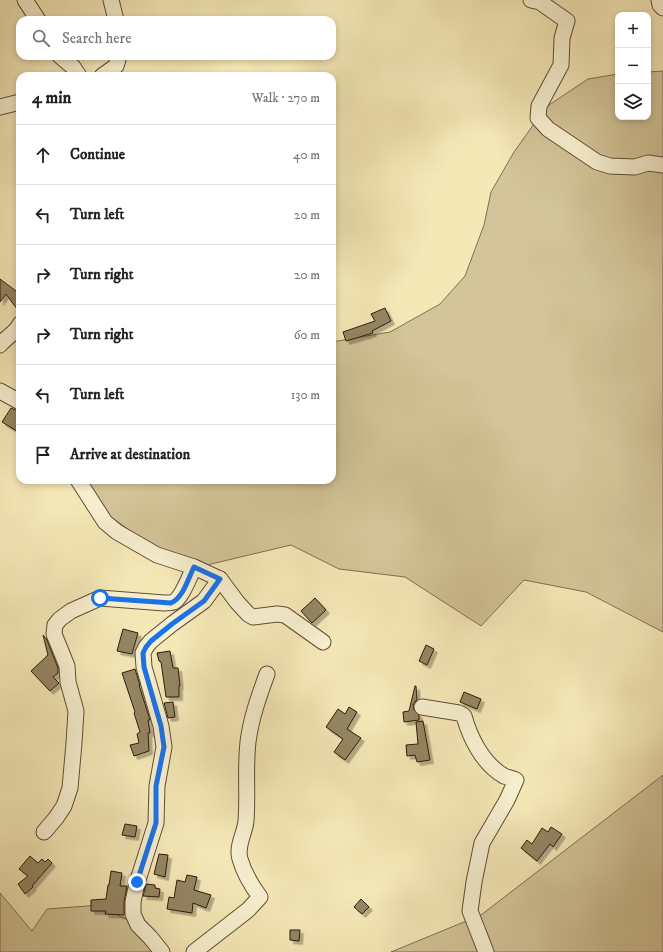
<!DOCTYPE html>
<html lang="en">
<head>
<meta charset="utf-8">
<style>
  :root { --surface:#fff; --page:#f6f6f6; --text:#202124; --muted:#757577; --line:#e0e0e0 }
  body { margin:0; font-family:"IM FELL DW Pica",serif; background:var(--page); color:var(--text) }
  .controls { position:absolute; right:12px; top:12px; display:grid; overflow:hidden; border-radius:8px; box-shadow:0 2px 6px #0003 }
  .controls button { width:36px; height:36px; display:grid; place-items:center; padding:0; border:0; border-bottom:1px solid var(--line); background:var(--surface); color:var(--text); font:20px sans-serif }
  .stop { position:absolute; width:12px; height:12px; margin:-9px; border:3px solid #1a73e8; border-radius:50%; background:#fff }
  .stop.end { background:#1a73e8; border-color:#fff; box-shadow:0 1px 4px #0008 }
  .list { margin:0; padding:0; list-style:none }
  h2 { display:flex; justify-content:space-between; align-items:center; height:52px; margin:0; padding:0 16px; font-size:17px }
  h2 small { font-size:13px; font-weight:400; color:var(--muted) }
  .list li { display:grid; grid-template-columns:26px 1fr auto; gap:12px; align-items:center; box-sizing:border-box; height:60px; padding:0 16px; border-top:1px solid var(--line) }
  .list b { display:block; font-size:15px; white-space:nowrap }
  .list em { font-size:13px; font-style:normal; color:var(--muted) }
  .icon { flex:none; width:22px; height:22px; fill:none; stroke:currentColor; stroke-width:2; stroke-linecap:round; stroke-linejoin:round }
  .map { position:relative; flex:none; width:663px; height:952px; overflow:hidden }
  .search { position:absolute; background:var(--surface); box-shadow:0 2px 6px #0003; left:16px; top:16px; width:320px; height:44px; display:flex; align-items:center; gap:10px; box-sizing:border-box; padding:0 14px; border-radius:12px; color:var(--muted); font-size:15px }
  .panel { position:absolute; background:var(--surface); box-shadow:0 2px 6px #0003; left:16px; top:72px; width:320px; height:412px; border-radius:12px }
  .map>svg:first-child { display:block }
  .green { fill:#d3c599; stroke:#807050 }
  .building { fill:#958663; stroke:#2c1c07; filter:url(#shadow) }
  .lines { fill:none; stroke-linecap:round; stroke-linejoin:round }
  .minor-casing { stroke:#5e4f33; stroke-width:17 }
  .minor { stroke:#f8f0d0; stroke-width:15 }
  .route { stroke:#1a73e8; stroke-width:5 }
</style>
</head>
<body>
<div class="map">
<svg width="663" height="952" viewBox="0 0 663 952">
  <defs>
    <filter id="shadow"><feDropShadow dx="3.5" dy="3.5" stdDeviation="0" flood-color="#0004"/></filter>
  </defs>
  <rect width="100%" height="100%" fill="#f5e8b7"/>
  <filter id="stains"><feTurbulence type="fractalNoise" baseFrequency=".005" numOctaves="4"/><feColorMatrix values="0 0 0 0 .2 0 0 0 0 .09 0 0 0 0 .02 0 0 0 .5 -.17"/></filter>
  <radialGradient id="worn" r=".72"><stop offset=".6" stop-color="#630" stop-opacity="0"/><stop offset="1" stop-color="#630" stop-opacity=".3"/></radialGradient>
  <!-- green -->
  <g class="green">
    <path d="M663,71V632L586,592L524,580L481,626L405,577L339,569L291,545L207,565L164,555L97,507L85,480H332V342L390,332L440,304L465,276L484,225L491,192L514,152L546,107L588,79L618,74V117H648V72Z"/>
    <path d="M663,775V952H391L481,915Z"/>
    <path d="M0,893L32,931L47,909L101,905L134,924L161,952H0Z"/>
  </g>
  <!-- building -->
  <g class="building">
    <path d="M0,279L20,294V313L6,294L0,302Z"/>
    <path d="M385,308L391,321L372,331L373,333L346,341L343,332L375,321L371,314Z"/>
    <path d="M11,408L20,412V433L2,422Z"/>
    <path d="M315,598L326,610L312,623L301,611Z"/>
    <path d="M123,629L138,633L132,654L117,651Z"/>
    <path d="M43,635L47,640L58,668V673L53,677L59,683L50,691L31,671L48,655Z"/>
    <path d="M426,645L434,649L427,665L419,661Z"/>
    <path d="M170,651L173,668H178L180,686H179V697H166L161,662L159,661L157,653Z"/>
    <path d="M135,669L140,685H139L150,720H148L150,733H148L149,751L134,756L130,745L139,743L137,734L140,732L134,713L135,712L122,673Z"/>
    <path d="M415,686H416L417,699L413,705L414,710L419,715V720L404,722L403,712L409,711Z"/>
    <path d="M464,692L481,699L477,709L460,702Z"/>
    <path d="M173,702L175,717L168,718L164,703Z"/>
    <path d="M349,707L357,712L347,729L361,738L345,760L334,752L343,739L326,727L338,709L345,714Z"/>
    <path d="M423,721L430,760L417,762L415,755L407,756L406,745L418,744L416,722Z"/>
    <path d="M125,824L137,826L135,837L122,835Z"/>
    <path d="M551,827L562,834L553,847L550,844L537,861L521,848L527,840L532,844L542,828L548,832Z"/>
    <path d="M159,854L168,855L165,877L154,874Z"/>
    <path d="M30,856L38,863L42,859L45,862L48,859L52,863L32,886L33,887L25,894L18,884L28,876L19,869Z"/>
    <path d="M111,871L122,873L120,886H127L124,902V915L105,914L106,911H91V900L106,899L108,885H109Z"/>
    <path d="M187,875L197,877L194,890L211,895L206,908L193,903L192,913L167,909L169,897L174,898L177,880L185,882Z"/>
    <path d="M146,884L155,885V888L160,889L159,897L143,896Z"/>
    <path d="M361,899L369,907L362,914L354,907Z"/>
    <path d="M290,930H300L299,941L290,940Z"/>
  </g>
  <g class="lines">
    <defs>
      <g id="minor">
        <path d="M25,0L38,20"/>
        <path d="M111,0L116,20"/>
        <path d="M531,0L540,2L567,21L562,38L561,65L539,106L538,118L548,129L597,162L610,166L635,167L648,163L663,165"/>
        <path d="M659,0L660,5L663,8"/>
        <path d="M60,56L73,67L79,76"/>
        <path d="M102,76L116,66L119,56"/>
        <path d="M0,107L20,102"/>
        <path d="M0,345C6,337 16,333 20,324"/>
        <path d="M0,391L20,402"/>
        <path d="M78,480L105,522L117,532L157,555L194,567L220,579L237,602L248,614L253,617L277,614L285,615L323,642"/>
        <path d="M422,707L459,713L464,716C470,738 483,764 504,776C508,778 512,778 516,780L507,800L482,843L474,882L470,911L486,952"/>
        <path d="M44,832L56,818L64,806L70,788L74,743L76,711L68,682L67,666L54,634L55,625L60,619L71,611L100,598L164,603C168,603 171,603 174,602C182,597 190,576 194,567"/>
        <path d="M162,952L150,937L138,925L133,914V902L137,883L156,823L157,786L164,747L161,726L144,667L143,653L146,647L151,641L172,624L204,601L220,579"/>
        <path d="M194,952L248,910L260,897C251,885 244,873 240,859C236,846 245,833 246,821C248,794 245,768 248,742C251,718 259,696 267,674"/>
      </g>
    </defs>
    <!-- minor casing -->
    <use href="#minor" class="minor-casing"/>
    <!-- minor -->
    <use href="#minor" class="minor"/>
  </g>
  <g class="lines">
    <!-- route -->
    <path class="route" d="M100,598L171,603C183,598 188,579 194,567L220,579L204,601L172,624L151,641L146,647L143,653L144,667L161,726L164,747L156,786V823L137,882"/>
  </g>
  <rect width="100%" height="100%" filter="url(#stains)"/>
  <rect width="100%" height="100%" fill="url(#worn)"/>
</svg>
<div class="controls">
<button>+</button>
<button>−</button>
<button><svg class="icon" aria-label="layers" viewBox="0 0 24 24"><path d="M12 4l9 5-9 5-9-5zM3 14l9 5 9-5"/></svg></button>
</div>
<div class="stop" style="left:100px;top:598px"></div>
<div class="stop end" style="left:137px;top:882px"></div>
<div class="search"><svg class="icon" aria-label="search" viewBox="0 0 24 24"><circle cx="10" cy="10" r="6"/><path d="M15 15l6 6"/></svg>Search here</div>
<section class="panel">
<h2>4 min<small>Walk · 270 m</small></h2>
<ul class="list">
<li><svg class="icon" aria-label="ahead" viewBox="0 0 24 24"><path d="M12 20V5M6 11l6-6 6 6"/></svg><div><b>Continue</b></div><em>40 m</em></li>
<li><svg class="icon" aria-label="left" viewBox="0 0 24 24"><path d="M17 20v-9H6M10 6l-5 5 5 5"/></svg><div><b>Turn left</b></div><em>20 m</em></li>
<li><svg class="icon" aria-label="right" viewBox="0 0 24 24"><path d="M7 20v-9h11M14 6l5 5-5 5"/></svg><div><b>Turn right</b></div><em>20 m</em></li>
<li><svg class="icon" aria-label="right" viewBox="0 0 24 24"><path d="M7 20v-9h11M14 6l5 5-5 5"/></svg><div><b>Turn right</b></div><em>60 m</em></li>
<li><svg class="icon" aria-label="left" viewBox="0 0 24 24"><path d="M17 20v-9H6M10 6l-5 5 5 5"/></svg><div><b>Turn left</b></div><em>130 m</em></li>
<li><svg class="icon" aria-label="arrive" viewBox="0 0 24 24"><path d="M6 21V4h12l-3 4 3 4H6"/></svg><div><b>Arrive at destination</b></div></li>
</ul>
</section>
</div>
</body>
</html>
